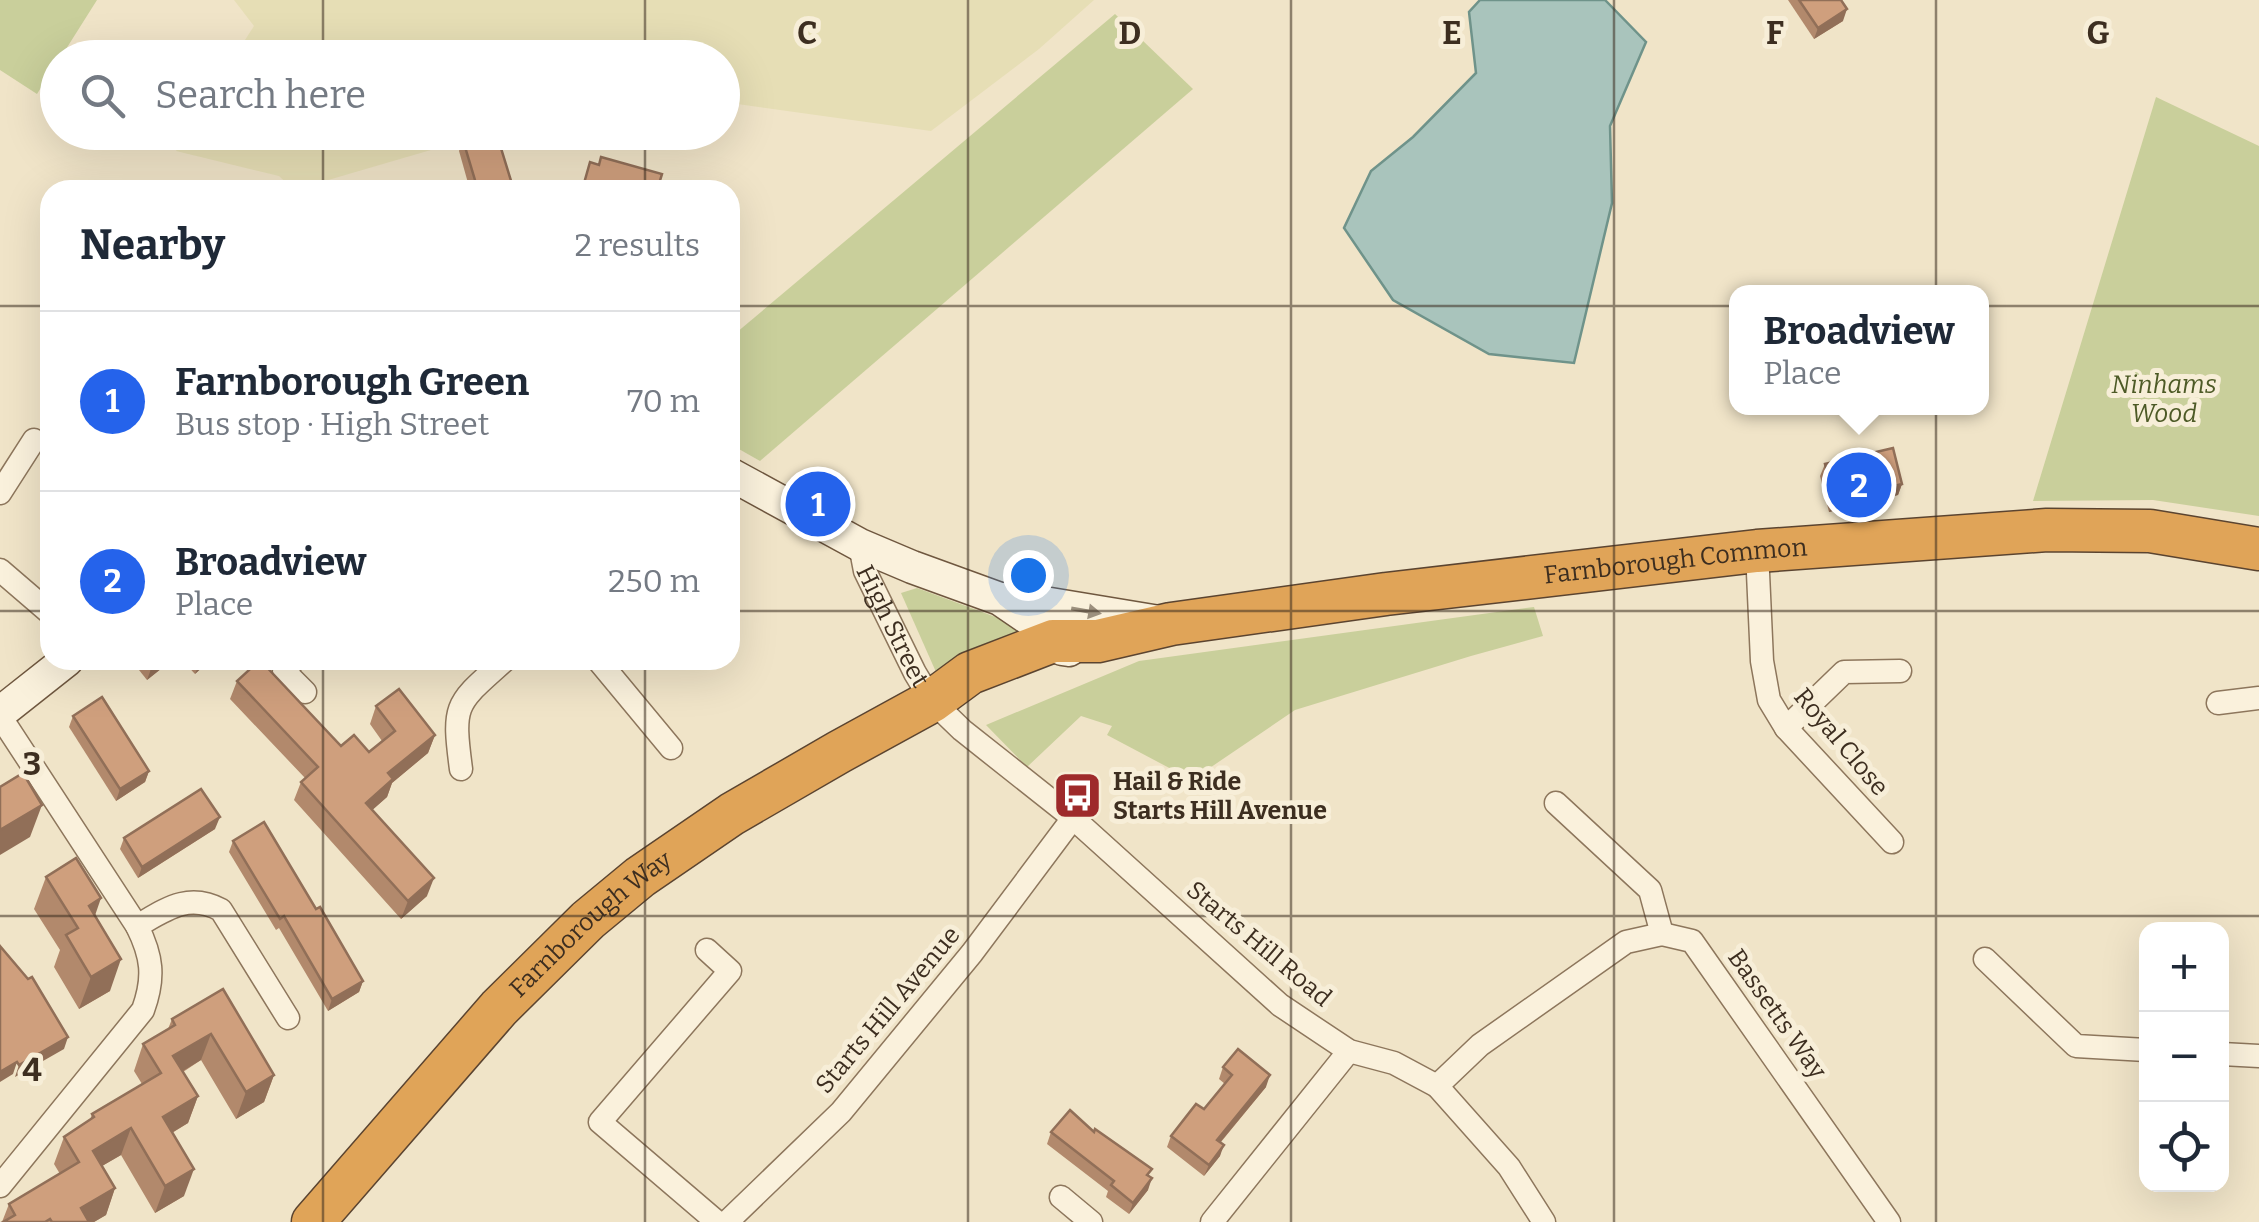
<!DOCTYPE html>
<html lang="en">
<head>
<meta charset="utf-8">
<style>
  :root { --surface:#fff; --page:#f2f2f3; --text:#1f2937; --muted:#747a83; --line:#e0e1e3; --accent:#2563eb }
  body { margin:0; font-family:Bitter,serif; background:var(--page); color:var(--text) }
  .controls { position:absolute; right:30px; bottom:30px; display:grid; overflow:hidden; border-radius:20px; box-shadow:0 10px 40px #0002 }
  .controls button { width:90px; height:90px; display:grid; place-items:center; padding:0; border:0; border-bottom:2px solid var(--line); background:var(--surface); color:var(--text); font:50px sans-serif }
  .you { position:absolute; left:1028px; top:575px; width:35px; height:35px; margin:-25px; border:8px solid #fff; border-radius:50%; background:#1a73e8; box-shadow:0 0 0 15px #1a73e833 }
  .badge { display:grid; place-items:center; width:65px; height:65px; border-radius:50%; background:var(--accent); color:#fff; font-size:32px; font-weight:700 }
  .pin { position:absolute; translate:-50% -50%; border:5px solid #fff; box-shadow:0 2px 10px #0006 }
  .popup { position:absolute; left:1729px; top:285px; width:260px; height:130px; box-sizing:border-box; display:grid; place-content:center; border-radius:20px; background:var(--surface); filter:drop-shadow(0 2px 8px #0005); font-size:32px; white-space:nowrap; color:var(--muted) }
  .popup b { font-size:38px; color:var(--text) }
  .popup::after { content:''; position:absolute; left:50%; top:100%; margin-left:-20px; border:20px solid transparent; border-top-color:var(--surface) }
  .list { margin:0; padding:0; list-style:none }
  h2 { display:flex; justify-content:space-between; align-items:center; height:130px; margin:0; padding:0 40px; font-size:42px }
  h2 small { font-size:32px; font-weight:400; color:var(--muted) }
  .list li { display:grid; grid-template-columns:65px 1fr auto; gap:30px; align-items:center; box-sizing:border-box; height:180px; padding:0 40px; border-top:2px solid var(--line) }
  .list b { display:block; font-size:38px; white-space:nowrap }
  .list p { margin:0; font-size:32px; white-space:nowrap; color:var(--muted) }
  .list em { font-size:32px; font-style:normal; color:var(--muted) }
  .icon { flex:none; width:55px; height:55px; fill:none; stroke:currentColor; stroke-width:2; stroke-linecap:round; stroke-linejoin:round }
  .map { position:relative; flex:none; width:2259px; height:1222px; overflow:hidden }
  .search { position:absolute; background:var(--surface); box-shadow:0 10px 40px #0002; left:40px; top:40px; width:700px; height:110px; display:flex; align-items:center; gap:25px; box-sizing:border-box; padding:0 35px; border-radius:55px; color:var(--muted); font-size:38px }
  .panel { position:absolute; background:var(--surface); box-shadow:0 10px 40px #0002; left:40px; top:180px; width:700px; height:490px; border-radius:30px }
  .map>svg:first-child { display:block }
  .farmland { fill:#e6deb5 }
  .green { fill:#c9cf9b }
  .water { fill:#a9c4bc; stroke:#6f938a; stroke-width:2.5 }
  .lines { fill:none; stroke-linecap:round; stroke-linejoin:round }
  .street-casing { stroke:#8d765c; stroke-width:25 }
  .secondary-casing { stroke:#6f573f; stroke-width:35 }
  .highway-casing { stroke:#5b4430; stroke-width:45 }
  .street { stroke:#faf1dc; stroke-width:22 }
  .secondary { stroke:#faf1dc; stroke-width:32 }
  .highway { stroke:#e0a458; stroke-width:42 }
  .wall { fill:#b2896c }
  .shaded-wall { fill:#916f58 }
  .building { fill:#cf9f7d; stroke:#916f58; stroke-width:2.5 }
  .oneway { fill:#9c907e }
  .grid { fill:none; stroke:#3d2e20; stroke-width:2.5; stroke-opacity:0.55 }
  .labels { text-anchor:middle; dominant-baseline:central; stroke-width:10; stroke-linejoin:round; paint-order:stroke }
  .park-label { font-size:25px; font-style:italic; fill:#4d5a26; stroke:#f7eed8 }
  .street-label { font-size:25px; fill:#3d2e20; stroke:#f7eed8 }
  .poi-label { font-size:25px; font-weight:bold; fill:#3d2e20; stroke:#f7eed8; text-anchor:start }
  .grid-label { font-size:32px; text-anchor:middle; font-weight:bold; fill:#3d2e20; stroke:#f7eed8; stroke-width:10; stroke-linejoin:round; paint-order:stroke }
</style>
</head>
<body>
<div class="map">
<svg width="2259" height="1222" viewBox="0 0 2259 1222">
  <rect width="100%" height="100%" fill="#f0e4c8"/>
  <!-- farmland -->
  <g class="farmland">
    <path d="M234,0H1094L1039,49L931,131L723,102L722,58L234,57L254,26Z"/>
    <path d="M187,133H489L294,190L279,176L176,151Z"/>
  </g>
  <!-- green -->
  <g class="green">
    <path d="M0,0H97L61,57L58,58L57,62L37,94L0,70Z"/>
    <path d="M1115,14L1193,89L760,461L730,444V338Z"/>
    <path d="M2156,97L2259,146V516L2153,500L2033,501Z"/>
    <path d="M917,588L1023,627L1022,639L936,672L901,593Z"/>
    <path d="M1534,607L1543,636L1471,656L1295,710L1192,780L1107,735L1112,726L1081,716L1027,767L986,725L1139,661Z"/>
  </g>
  <!-- water -->
  <path class="water" d="M1480,0H1605L1646,42L1610,126L1612,203L1574,363L1489,354L1393,300L1344,228L1371,171L1413,137L1476,73L1469,12Z"/>
  <g class="lines">
    <defs>
      <g id="street">
        <path d="M0,493L34,440"/>
        <path id="s1" d="M860,545L865,571L915,673L932,701L962,730L1073,818L1280,1005L1349,1051L1394,1063L1437,1086L1509,1167L1544,1222"/>
        <path d="M1757,551L1762,661L1769,700L1786,728L1892,842"/>
        <path d="M0,570L50,613"/>
        <path d="M294,660L284,671L305,692"/>
        <path d="M598,660L671,748"/>
        <path d="M2218,703L2259,698"/>
        <path d="M0,716L137,926C152,956 155,977 143,1010L0,1186"/>
        <path d="M1786,728L1844,672L1900,671"/>
        <path d="M461,769C452,702 456,704 505,660"/>
        <path d="M1556,803L1650,890L1662,934"/>
        <path d="M137,926C165,910 188,892 221,910L288,1018"/>
        <path d="M707,950L730,971L600,1122L717,1222"/>
        <path d="M1985,959L2076,1046L2146,1050"/>
        <path d="M2222,1054L2259,1056"/>
        <path d="M1437,1086L1480,1045L1626,942L1662,934L1692,941L1889,1222"/>
        <path d="M1061,1197L1091,1222"/>
        <path d="M727,1222L841,1112L972,953L1073,818"/>
        <path d="M1212,1222L1349,1051"/>
      </g>
      <g id="secondary">
        <path d="M730,474L860,545L912,567L1000,599L1038,625L1062,649L1069,650"/>
        <path d="M1005,599L1038,602L1159,622"/>
        <path d="M0,713L67,660"/>
      </g>
      <g id="highway">
        <path id="s2" d="M313,1222L499,1008L588,920L640,877L732,814L839,752L932,701L970,673L1053,641H1098L1171,624L1386,594L1757,551L2047,530L2150,531L2259,549"/>
      </g>
    </defs>
    <!-- street casing -->
    <use href="#street" class="street-casing"/>
    <!-- secondary casing -->
    <use href="#secondary" class="secondary-casing"/>
    <!-- highway casing -->
    <use href="#highway" class="highway-casing"/>
    <!-- street -->
    <use href="#street" class="street"/>
    <!-- secondary -->
    <use href="#secondary" class="secondary"/>
    <!-- highway -->
    <use href="#highway" class="highway"/>
  </g>
  <!-- wall -->
  <g class="wall">
    <path d="M1788,0H1841L1843,21L1814,39Z"/>
    <path d="M463,140L512,184L510,190H470L459,151Z"/>
    <path d="M1825,464L1902,484L1898,495L1829,512L1820,476Z"/>
    <path d="M131,660H172L147,680Z"/>
    <path d="M182,660H210L195,674Z"/>
    <path d="M237,681L341,746L369,752L382,741L370,724L376,706L435,735L428,753L392,783L387,797L372,810L427,896L401,919L294,800L301,782L305,778L230,699Z"/>
    <path d="M73,716L149,771L145,782L116,801L69,727Z"/>
    <path d="M215,829L138,878L120,849L124,838Z"/>
    <path d="M233,841L316,909L363,981L359,992L328,1011L279,928L276,930L229,852Z"/>
    <path d="M46,877L95,915L110,991L79,1009L54,967L60,950L34,909Z"/>
    <path d="M223,989L274,1075L264,1102L236,1119L201,1060L183,1072L198,1096L188,1123L172,1133L184,1196L155,1213L121,1155L102,1166L115,1188L106,1215L94,1222H2L9,1204L60,1174L54,1164L64,1137L90,1120L92,1114L142,1084L134,1071L143,1044L168,1029L172,1019Z"/>
    <path d="M1223,1067L1266,1087L1221,1142L1220,1156L1204,1176L1167,1147L1171,1136L1204,1109L1225,1084L1219,1079Z"/>
    <path d="M1051,1132H1094L1149,1176L1148,1190L1129,1214L1106,1197L1108,1191L1047,1144Z"/>
  </g>
  <!-- shaded-wall -->
  <g class="shaded-wall">
    <path d="M1847,9L1843,21L1814,39L1818,28Z"/>
    <path d="M512,184L510,190H493Z"/>
    <path d="M1902,484L1898,495L1829,512L1834,501Z"/>
    <path d="M162,660H172L147,680L151,669Z"/>
    <path d="M202,660H210L195,674L200,663Z"/>
    <path d="M435,735L428,753L392,783L387,797L360,821L366,803L388,773Z"/>
    <path d="M149,771L145,782L116,801L120,789Z"/>
    <path d="M42,805L30,837L0,855V830Z"/>
    <path d="M220,817L215,829L138,878L142,867Z"/>
    <path d="M434,878L427,896L401,919L408,901Z"/>
    <path d="M101,898L90,930L89,906Z"/>
    <path d="M121,959L110,991L79,1009L91,977Z"/>
    <path d="M363,981L359,992L328,1011L332,999Z"/>
    <path d="M211,1034L201,1060L163,1083L173,1056Z"/>
    <path d="M68,1037L64,1049L15,1077L19,1065Z"/>
    <path d="M17,1062L13,1074L0,1082V1072Z"/>
    <path d="M274,1075L264,1102L236,1119L246,1092Z"/>
    <path d="M1270,1075L1266,1087L1213,1151L1217,1140Z"/>
    <path d="M198,1096L188,1123L153,1144L163,1117Z"/>
    <path d="M131,1128L121,1155L83,1177L93,1151Z"/>
    <path d="M1224,1145L1220,1156L1204,1176L1209,1165Z"/>
    <path d="M194,1169L184,1196L155,1213L165,1186Z"/>
    <path d="M1152,1178L1148,1190L1129,1214L1133,1203Z"/>
    <path d="M115,1188L106,1215L94,1222H76L81,1208Z"/>
  </g>
  <!-- building -->
  <g class="building">
    <path d="M1799,0H1841L1847,9L1818,28Z"/>
    <path d="M489,132H496L512,184L493,190H478L463,140Z"/>
    <path d="M601,157L662,174L657,190H593L583,187L590,162L599,165Z"/>
    <path d="M326,182L348,189L323,190Z"/>
    <path d="M1893,448L1902,484L1834,501L1825,464Z"/>
    <path d="M144,660H162L151,669Z"/>
    <path d="M260,660L341,746L354,735L369,752L395,731L376,706L399,689L435,735L388,773L393,779L366,803L434,878L408,901L301,782L318,767L237,681Z"/>
    <path d="M102,697L149,771L120,789L73,716Z"/>
    <path d="M23,773L42,805L0,830V787Z"/>
    <path d="M201,789L220,817L142,867L124,838Z"/>
    <path d="M264,822L316,909L320,907L363,981L332,999L284,916L280,919L233,841Z"/>
    <path d="M76,858L101,898L89,906L121,959L91,977L66,935L78,928L46,877Z"/>
    <path d="M0,946L28,979L32,977L68,1037L19,1065L17,1062L0,1072Z"/>
    <path d="M223,989L274,1075L246,1092L211,1034L173,1056L198,1096L163,1117L194,1169L165,1186L131,1128L93,1151L115,1188L81,1208L89,1222H52L50,1219L45,1222H3L15,1215L9,1204L79,1162L64,1137L94,1117L92,1114L161,1073L143,1044L175,1025L172,1019Z"/>
    <path d="M1238,1049L1270,1075L1217,1140L1224,1145L1209,1165L1171,1136L1196,1104L1204,1109L1232,1075L1223,1067Z"/>
    <path d="M1070,1110L1094,1132L1095,1129L1152,1169L1147,1175L1152,1178L1133,1203L1111,1185L1114,1181L1051,1132Z"/>
  </g>
  <!-- one-way arrows -->
  <defs><path id="oneway-solid" d="M-6-.8H1V-3.2L6.5 0L1 3.2V.8H-6Z" transform="scale(2.5)"/></defs>
  <use class="oneway" href="#oneway-solid" transform="translate(1086 611) rotate(10)"/>
  <!-- grid -->
  <path class="grid" d="M323,0V58M645,0V58M968,0V1222M1291,0V1222M1614,0V1222M1936,0V1222M323,132V190M645,132V190M0,306H50M730,306H2259M0,611H50M730,611H2259M323,660V1222M645,660V1222M0,916H2259"/>
  <!-- icons -->
  <defs>
    <symbol id="bus-square" viewBox="-11 -11 22 22"><rect x="-9" y="-9" width="18" height="18" rx="4" fill="#9e2a2b" stroke="#f7eed8"/><path d="M-5-6H5V4H4V6H2V4H-2V6H-4V4H-5ZM-3.5-4V0h7V-4ZM-3.5 1.2v1.5H-2V1.2ZM2 1.2v1.5H3.5V1.2Z" fill="#fff"/></symbol>
  </defs>
  <g fill-rule="evenodd">
    <use href="#bus-square" x="1050" y="768" width="55" height="55"/>
  </g>
  <g class="labels">
    <!-- park labels -->
    <g class="park-label">
      <text x="2164" y="385">Ninhams<tspan x="2164" dy="29">Wood</tspan></text>
    </g>
    <!-- street labels -->
    <g class="street-label">
      <text stroke="none"><textPath href="#s2" startOffset="1582">Farnborough Common</textPath></text>
      <text stroke="none"><textPath href="#s1" startOffset="88">High Street</textPath></text>
      <text transform="translate(1841 742) rotate(50)">Royal Close</text>
      <text stroke="none"><textPath href="#s2" startOffset="408">Farnborough Way</textPath></text>
      <text transform="translate(1259 944) rotate(40)">Starts Hill Road</text>
      <text transform="translate(888 1010) rotate(-50)">Starts Hill Avenue</text>
      <text transform="translate(1777 1014) rotate(55)">Bassetts Way</text>
    </g>
    <!-- poi labels -->
    <g class="poi-label">
      <text x="1113" y="782">Hail &amp; Ride<tspan x="1113" dy="29">Starts Hill Avenue</tspan></text>
    </g>
  </g>
  <g class="grid-label">
    <text x="807" y="44">C</text>
    <text x="1130" y="44">D</text>
    <text x="1452" y="44">E</text>
    <text x="1775" y="44">F</text>
    <text x="2098" y="44">G</text>
    <text x="32" y="775">3</text>
    <text x="32" y="1081">4</text>
  </g>
</svg>
<div class="controls">
<button>+</button>
<button>−</button>
<button><svg class="icon" aria-label="locate" viewBox="0 0 24 24"><circle cx="12" cy="12" r="6"/><path d="M12 2v4M12 18v4M2 12h4M18 12h4"/></svg></button>
</div>
<div class="you"></div>
<div class="pin badge" style="left:818px;top:504px">1</div>
<div class="pin badge" style="left:1859px;top:485px">2</div>
<div class="popup"><b>Broadview</b>Place</div>
<div class="search"><svg class="icon" aria-label="search" viewBox="0 0 24 24"><circle cx="10" cy="10" r="6"/><path d="M15 15l6 6"/></svg>Search here</div>
<section class="panel">
<h2>Nearby<small>2 results</small></h2>
<ul class="list">
<li><span class="badge">1</span><div><b>Farnborough Green</b><p>Bus stop · High Street</p></div><em>70 m</em></li>
<li><span class="badge">2</span><div><b>Broadview</b><p>Place</p></div><em>250 m</em></li>
</ul>
</section>
</div>
</body>
</html>
